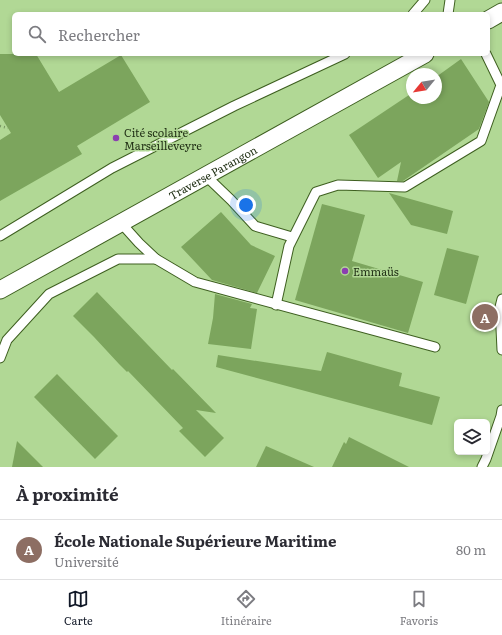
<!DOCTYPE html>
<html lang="fr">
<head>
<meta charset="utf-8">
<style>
  :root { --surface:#fff; --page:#f7f7f7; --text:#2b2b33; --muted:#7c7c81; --line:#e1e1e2; --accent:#111827 }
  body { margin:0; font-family:Literata,serif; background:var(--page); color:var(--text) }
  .controls { position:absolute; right:12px; bottom:12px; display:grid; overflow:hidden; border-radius:6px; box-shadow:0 2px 6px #0003 }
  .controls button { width:36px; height:36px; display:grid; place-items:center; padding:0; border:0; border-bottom:1px solid var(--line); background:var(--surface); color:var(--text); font:20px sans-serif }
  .compass { position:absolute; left:406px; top:68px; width:36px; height:36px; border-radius:50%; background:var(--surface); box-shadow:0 2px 6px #0003; rotate:240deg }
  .you { position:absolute; left:246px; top:205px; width:14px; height:14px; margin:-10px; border:3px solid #fff; border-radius:50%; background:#1a73e8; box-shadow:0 0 0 6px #1a73e833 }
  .badge { display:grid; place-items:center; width:26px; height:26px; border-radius:50%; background:var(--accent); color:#fff; font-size:13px; font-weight:700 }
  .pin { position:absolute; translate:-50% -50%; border:2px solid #fff; box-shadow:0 1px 4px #0006 }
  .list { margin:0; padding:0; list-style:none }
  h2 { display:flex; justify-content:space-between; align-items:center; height:52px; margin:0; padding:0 16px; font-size:17px }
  h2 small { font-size:13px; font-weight:400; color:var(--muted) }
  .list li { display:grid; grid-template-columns:26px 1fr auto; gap:12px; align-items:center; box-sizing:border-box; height:60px; padding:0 16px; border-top:1px solid var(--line) }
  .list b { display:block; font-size:15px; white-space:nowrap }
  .list p { margin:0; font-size:13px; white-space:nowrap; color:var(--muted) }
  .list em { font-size:13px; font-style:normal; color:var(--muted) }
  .icon { flex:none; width:22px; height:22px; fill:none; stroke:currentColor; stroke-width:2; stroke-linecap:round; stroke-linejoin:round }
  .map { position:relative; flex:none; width:502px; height:467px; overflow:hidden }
  .search { position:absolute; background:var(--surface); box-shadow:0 2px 6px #0003; left:12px; right:12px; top:12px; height:44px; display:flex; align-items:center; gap:10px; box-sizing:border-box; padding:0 14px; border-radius:6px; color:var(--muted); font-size:15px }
  .sheet { height:112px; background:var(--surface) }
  nav { display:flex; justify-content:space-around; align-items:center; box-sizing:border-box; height:56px; border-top:1px solid var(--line); background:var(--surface); font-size:11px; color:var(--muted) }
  nav a { display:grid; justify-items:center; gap:2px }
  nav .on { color:var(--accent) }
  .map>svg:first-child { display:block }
  .building { fill:#7ca55d }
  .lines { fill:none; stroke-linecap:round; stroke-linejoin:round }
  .service-casing { stroke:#3e5f20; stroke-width:11 }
  .minor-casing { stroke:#3e5f20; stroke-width:19 }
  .path { stroke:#779461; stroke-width:2.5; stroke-dasharray:1 3; stroke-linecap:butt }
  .service { stroke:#fff; stroke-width:9 }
  .minor { stroke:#fff; stroke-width:17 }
  .poi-dot { fill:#8b3fb0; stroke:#b1d895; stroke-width:1.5 }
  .labels { text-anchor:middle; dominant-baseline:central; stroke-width:3; stroke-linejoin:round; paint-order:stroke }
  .poi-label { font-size:11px; fill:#233217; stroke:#b1d895; text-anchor:start }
  .street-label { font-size:11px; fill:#233217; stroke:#b1d895 }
</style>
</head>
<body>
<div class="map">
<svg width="502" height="467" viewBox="0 0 502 467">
  <rect width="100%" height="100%" fill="#b1d895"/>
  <!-- building -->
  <g class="building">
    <path d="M0,54H36L59,92L121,55L150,102L77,146L82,154L0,201V140L11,133L0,115Z"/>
    <path d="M461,59L489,102L479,129L403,181H397L401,162L378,178L349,135L412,93V98H436V77Z"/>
    <path d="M389,193L453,211L447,234L411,225Z"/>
    <path d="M322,204L365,215L352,261L423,282L408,333L295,300Z"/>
    <path d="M221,212L251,245L275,256L257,293L212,280L181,247Z"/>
    <path d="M447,248L479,256L466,304L434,295Z"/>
    <path d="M97,292L172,370L173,369L216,413L196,410L224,438L205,457L179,431L183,428L128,371L127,372L119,364L94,337L73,316Z"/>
    <path d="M215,294L252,304L250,308L257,309L251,349L208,344L213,318Z"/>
    <path d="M327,352L402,373L399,386L440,397L432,425L216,367L218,355L321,371Z"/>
    <path d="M57,374L118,436L95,459L34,397Z"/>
    <path d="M349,437L409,467H332L344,442L346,444Z"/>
    <path d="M17,441L43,467H12Z"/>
    <path d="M266,446L314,467H256Z"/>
  </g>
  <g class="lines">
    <defs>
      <g id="service">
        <path d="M413,14L425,0"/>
        <path d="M448,14L450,0"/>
        <path d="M206,176L231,200L255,226L292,237"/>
        <path d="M121,223L139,243L156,259L195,282L435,347"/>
        <path d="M0,236L112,168L234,106L345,54"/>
        <path d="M502,299L500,307L502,350"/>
        <path d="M276,305L289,246L316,192L338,185L405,187L481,141L501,85L486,54"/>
        <path d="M0,358L7,340L49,294L118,259H156"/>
        <path d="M482,467L486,459L501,416L502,410"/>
      </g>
      <g id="minor">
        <path d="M488,20L502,12"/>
        <path id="s1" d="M0,290L425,54"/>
      </g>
    </defs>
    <!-- service casing -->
    <use href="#service" class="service-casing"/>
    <!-- minor casing -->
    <use href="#minor" class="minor-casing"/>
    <!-- path -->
    <path class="path" d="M0,126L8,128"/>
    <!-- service -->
    <use href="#service" class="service"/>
    <!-- minor -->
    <use href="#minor" class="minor"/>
  </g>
  <!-- markers -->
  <g class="poi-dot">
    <circle cx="116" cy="138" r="4"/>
    <circle cx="345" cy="271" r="4"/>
  </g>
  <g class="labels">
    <!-- poi labels -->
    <g class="poi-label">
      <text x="124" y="132">Cité scolaire<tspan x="124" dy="13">Marseilleveyre</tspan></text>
      <text x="353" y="271">Emmaüs</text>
    </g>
    <!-- street labels -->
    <g class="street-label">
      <text stroke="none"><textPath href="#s1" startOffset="243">Traverse Parangon</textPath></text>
    </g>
  </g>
</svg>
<div class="controls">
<button><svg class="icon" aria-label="layers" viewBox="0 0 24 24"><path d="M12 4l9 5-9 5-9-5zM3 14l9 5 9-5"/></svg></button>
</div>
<svg class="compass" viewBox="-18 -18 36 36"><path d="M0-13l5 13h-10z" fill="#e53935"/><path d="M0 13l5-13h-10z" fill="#7c7c81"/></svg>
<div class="you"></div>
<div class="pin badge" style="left:485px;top:317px;background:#8d6e63">A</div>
<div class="search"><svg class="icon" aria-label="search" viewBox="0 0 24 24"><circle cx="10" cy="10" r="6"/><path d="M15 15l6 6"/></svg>Rechercher</div>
</div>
<section class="sheet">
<h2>À proximité<small></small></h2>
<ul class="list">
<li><span class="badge" style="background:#8d6e63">A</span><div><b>École Nationale Supérieure Maritime</b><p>Université</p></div><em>80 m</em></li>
</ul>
</section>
<nav>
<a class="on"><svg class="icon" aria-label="map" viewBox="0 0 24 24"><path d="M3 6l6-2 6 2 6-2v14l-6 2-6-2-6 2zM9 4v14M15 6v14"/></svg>Carte</a>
<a><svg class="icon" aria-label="directions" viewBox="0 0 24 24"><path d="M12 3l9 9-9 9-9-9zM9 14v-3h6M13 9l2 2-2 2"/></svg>Itinéraire</a>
<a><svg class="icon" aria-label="saved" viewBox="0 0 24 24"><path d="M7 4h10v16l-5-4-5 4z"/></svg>Favoris</a>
</nav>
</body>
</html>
